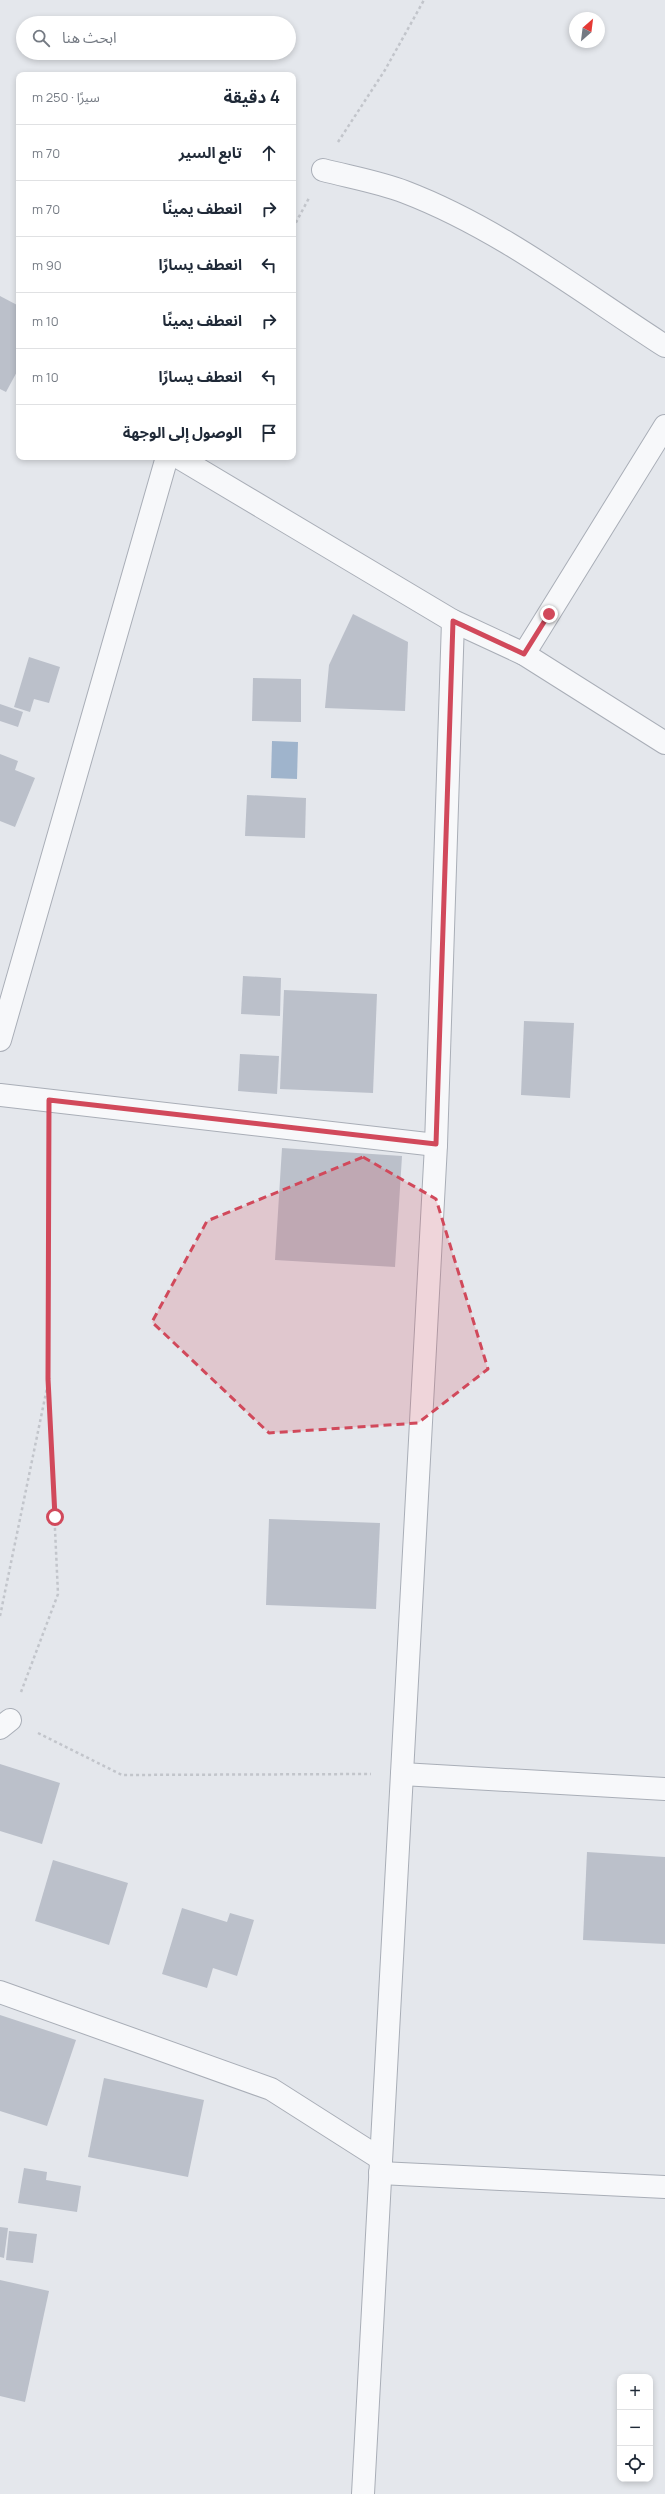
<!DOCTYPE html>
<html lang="ar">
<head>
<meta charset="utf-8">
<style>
  :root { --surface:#fff; --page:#f2f2f3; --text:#1f2937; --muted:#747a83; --line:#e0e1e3 }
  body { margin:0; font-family:Manrope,"Noto Sans Arabic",sans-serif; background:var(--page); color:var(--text); direction:rtl }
  .controls { position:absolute; right:12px; bottom:12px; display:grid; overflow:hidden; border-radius:8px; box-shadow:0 2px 6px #0003 }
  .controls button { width:36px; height:36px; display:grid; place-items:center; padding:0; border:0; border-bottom:1px solid var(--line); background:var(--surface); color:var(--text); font:20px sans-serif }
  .compass { position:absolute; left:569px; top:12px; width:36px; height:36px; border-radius:50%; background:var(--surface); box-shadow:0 2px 6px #0003; rotate:28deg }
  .stop { position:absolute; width:12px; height:12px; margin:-9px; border:3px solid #d1495b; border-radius:50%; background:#fff }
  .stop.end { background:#d1495b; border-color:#fff; box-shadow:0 1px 4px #0008 }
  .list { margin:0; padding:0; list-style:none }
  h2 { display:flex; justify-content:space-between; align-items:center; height:52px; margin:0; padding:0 16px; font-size:17px }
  h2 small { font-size:13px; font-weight:400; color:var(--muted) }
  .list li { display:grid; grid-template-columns:26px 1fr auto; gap:12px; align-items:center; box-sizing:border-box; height:56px; padding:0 16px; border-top:1px solid var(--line) }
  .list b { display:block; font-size:15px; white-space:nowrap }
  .list em { font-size:13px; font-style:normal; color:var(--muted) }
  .icon { flex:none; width:22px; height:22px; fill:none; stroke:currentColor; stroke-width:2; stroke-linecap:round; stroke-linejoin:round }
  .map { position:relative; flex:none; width:665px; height:2494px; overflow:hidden; direction:ltr }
  .search { position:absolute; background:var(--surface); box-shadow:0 2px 6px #0003; left:16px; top:16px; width:280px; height:44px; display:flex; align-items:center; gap:10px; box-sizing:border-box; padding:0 14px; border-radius:22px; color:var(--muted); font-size:15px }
  .panel { position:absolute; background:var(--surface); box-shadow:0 2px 6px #0003; left:16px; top:72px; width:280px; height:388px; border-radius:8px; direction:rtl }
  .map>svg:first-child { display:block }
  .water { fill:#9fb4cc }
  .building { fill:#bbc0ca }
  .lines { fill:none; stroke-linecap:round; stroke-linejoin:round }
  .street-casing { stroke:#a9aeb7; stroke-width:24 }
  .path { stroke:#c2c5cb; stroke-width:2.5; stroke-dasharray:3 3; stroke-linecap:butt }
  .street { stroke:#f7f8fa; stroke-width:22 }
  .route { stroke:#d1495b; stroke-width:5 }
  .marked { fill:#d1495b; fill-opacity:0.2; stroke:#d1495b; stroke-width:3; stroke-dasharray:8 5; stroke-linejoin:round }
</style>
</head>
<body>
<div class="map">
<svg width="665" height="2494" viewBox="0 0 665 2494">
  <rect width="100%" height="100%" fill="#e4e7ec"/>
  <!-- water -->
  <path class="water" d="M272,741L298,742L297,779L271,778Z"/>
  <!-- building -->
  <g class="building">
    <path d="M0,296L19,306V368L6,392L0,389Z"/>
    <path d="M353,614L408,642L405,711L325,708L329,665Z"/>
    <path d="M29,657L60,667L49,703L34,699L30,712L14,707Z"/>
    <path d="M253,678L301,679V722L252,721Z"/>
    <path d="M0,704L23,712L18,727L0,721Z"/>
    <path d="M0,754L18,761L15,770L35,778L15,827L0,821Z"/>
    <path d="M247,795L306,798L305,838L245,836Z"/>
    <path d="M243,976L281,978L280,1016L241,1014Z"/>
    <path d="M284,990L377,994L373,1093L280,1089Z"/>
    <path d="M524,1021L574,1023L570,1098L521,1095Z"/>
    <path d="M240,1054L279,1056L277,1094L238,1091Z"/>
    <path d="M282,1148L402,1156L395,1267L275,1260Z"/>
    <path d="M269,1519L380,1523L376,1609L266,1605Z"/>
    <path d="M0,1764L60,1783L42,1844L0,1831Z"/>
    <path d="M587,1852L665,1857V1944L583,1940Z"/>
    <path d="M53,1860L128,1883L109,1945L35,1921Z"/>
    <path d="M182,1908L227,1922L230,1913L254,1920L237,1976L213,1968L207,1988L162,1974Z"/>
    <path d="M0,2015L76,2040L47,2126L0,2111Z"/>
    <path d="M104,2078L204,2100L188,2177L88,2157Z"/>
    <path d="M24,2168L47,2172L46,2180L81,2186L77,2212L18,2203Z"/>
    <path d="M0,2227L8,2228L4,2258L0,2257Z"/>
    <path d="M9,2231L37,2234L33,2263L6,2260Z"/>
    <path d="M0,2280L49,2291L25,2402L0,2396Z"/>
  </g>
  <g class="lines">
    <defs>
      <g id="street">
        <path d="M323,170C350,177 379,182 405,192C499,228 581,292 665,346"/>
        <path d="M178,457L453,621L524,654L665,743"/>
        <path d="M524,654L665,426"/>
        <path d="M0,1040L167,457"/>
        <path d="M0,1095L436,1145"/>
        <path d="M0,1728L10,1720"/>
        <path d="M402,1774L665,1789"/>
        <path d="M0,1992L271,2089L381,2159"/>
        <path d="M380,2173L665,2187"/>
        <path d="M363,2494L436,1145L453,621"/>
      </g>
    </defs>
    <!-- street casing -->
    <use href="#street" class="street-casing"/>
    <!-- path -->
    <g class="path">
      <path d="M338,142L385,70L424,0"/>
      <path d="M293,228L309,198"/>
      <path d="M0,1616L48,1383"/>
      <path d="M21,1692L58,1594L48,1379L49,1132"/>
      <path d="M38,1733L122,1775L371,1774"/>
    </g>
    <!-- street -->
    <use href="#street" class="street"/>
  </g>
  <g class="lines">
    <!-- route -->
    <path class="route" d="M55,1517L48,1379L49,1100L436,1144L453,621L524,654L549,614"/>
  </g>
  <!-- marked area -->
  <path class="marked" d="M363,1157L436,1199L488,1369L418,1423L269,1433L152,1322L207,1221Z"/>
</svg>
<div class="controls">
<button>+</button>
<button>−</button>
<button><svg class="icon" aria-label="locate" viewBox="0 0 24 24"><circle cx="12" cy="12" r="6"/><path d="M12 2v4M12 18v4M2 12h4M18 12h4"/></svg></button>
</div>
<svg class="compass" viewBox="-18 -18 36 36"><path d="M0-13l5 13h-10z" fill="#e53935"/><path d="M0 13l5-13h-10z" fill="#747a83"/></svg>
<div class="stop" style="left:55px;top:1517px"></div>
<div class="stop end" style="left:549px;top:614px"></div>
<div class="search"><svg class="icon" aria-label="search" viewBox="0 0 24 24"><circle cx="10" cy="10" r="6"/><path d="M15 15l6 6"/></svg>ابحث هنا</div>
<section class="panel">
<h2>4 دقيقة<small>سيرًا · 250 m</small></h2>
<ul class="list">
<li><svg class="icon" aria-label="ahead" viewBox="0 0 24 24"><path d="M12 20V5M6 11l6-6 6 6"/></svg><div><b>تابع السير</b></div><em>70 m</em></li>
<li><svg class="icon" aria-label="right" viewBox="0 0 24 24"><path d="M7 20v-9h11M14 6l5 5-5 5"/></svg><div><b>انعطف يمينًا</b></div><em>70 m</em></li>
<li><svg class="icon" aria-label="left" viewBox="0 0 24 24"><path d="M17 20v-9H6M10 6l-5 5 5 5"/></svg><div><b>انعطف يسارًا</b></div><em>90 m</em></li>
<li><svg class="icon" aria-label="right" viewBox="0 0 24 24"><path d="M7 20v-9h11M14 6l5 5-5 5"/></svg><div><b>انعطف يمينًا</b></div><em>10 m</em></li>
<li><svg class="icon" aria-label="left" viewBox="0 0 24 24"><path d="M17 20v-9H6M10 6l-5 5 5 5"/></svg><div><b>انعطف يسارًا</b></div><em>10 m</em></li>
<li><svg class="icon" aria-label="arrive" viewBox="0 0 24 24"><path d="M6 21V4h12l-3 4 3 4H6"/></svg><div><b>الوصول إلى الوجهة</b></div></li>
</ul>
</section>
</div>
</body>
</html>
